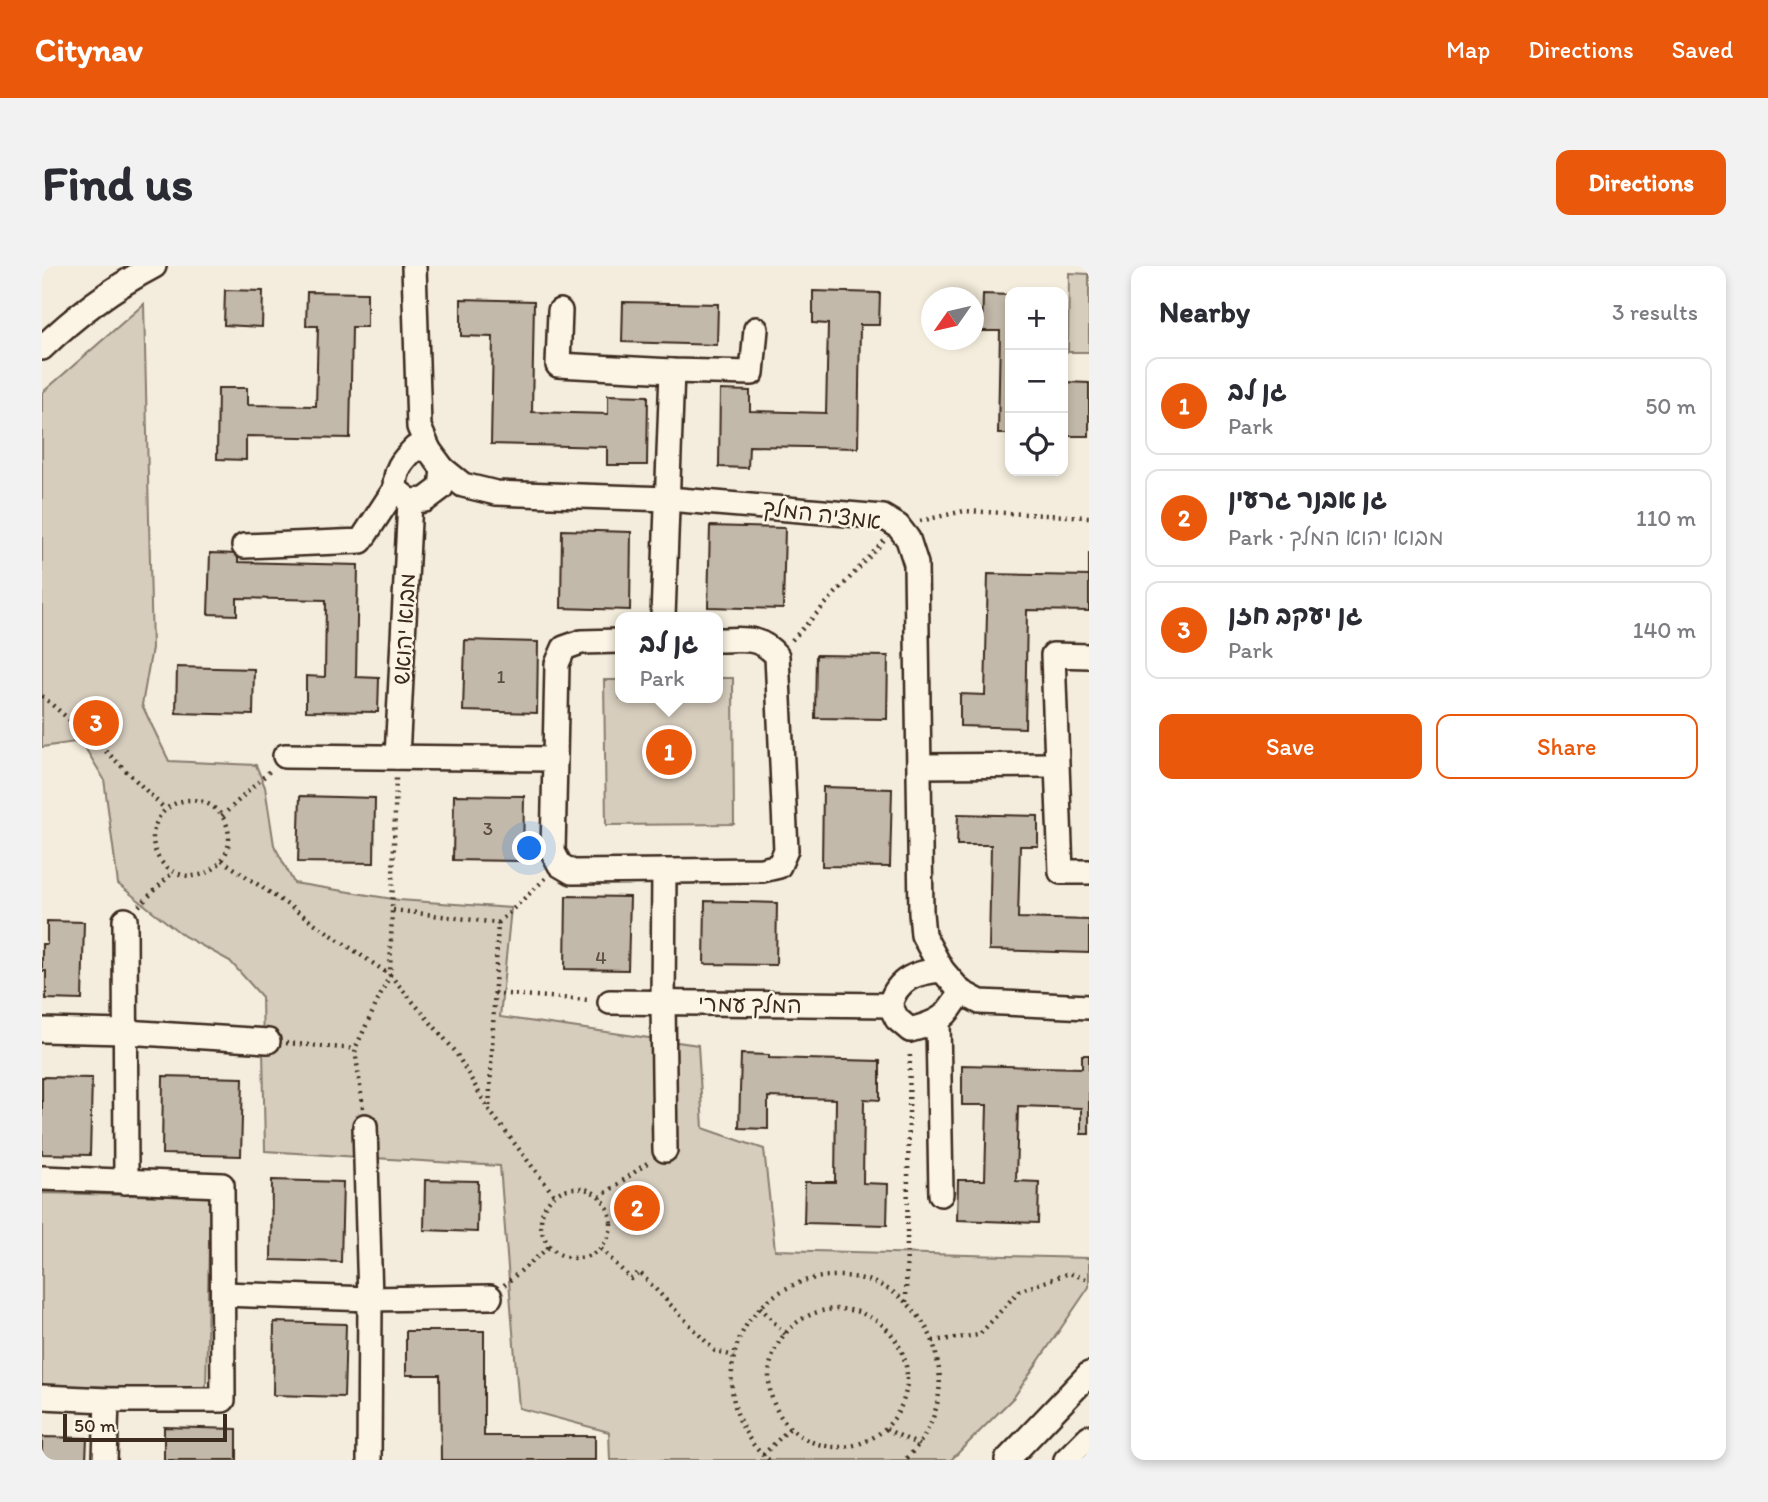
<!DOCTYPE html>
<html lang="en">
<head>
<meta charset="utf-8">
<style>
  :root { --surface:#fff; --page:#f2f2f3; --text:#2b2b33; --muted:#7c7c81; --line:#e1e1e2; --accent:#ea580c }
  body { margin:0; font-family:Itim,"Playpen Sans Hebrew",sans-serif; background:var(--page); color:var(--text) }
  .controls { position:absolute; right:21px; top:21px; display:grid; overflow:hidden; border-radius:14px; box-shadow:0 4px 10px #0003 }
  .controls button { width:63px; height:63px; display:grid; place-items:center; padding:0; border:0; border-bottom:2px solid var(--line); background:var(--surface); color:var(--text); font:35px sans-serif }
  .compass { position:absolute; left:879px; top:21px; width:63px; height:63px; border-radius:50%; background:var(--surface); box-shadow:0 4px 10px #0003; rotate:236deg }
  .scale { position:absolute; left:21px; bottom:18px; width:164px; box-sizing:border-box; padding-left:7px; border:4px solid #3b2a1e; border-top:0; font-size:19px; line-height:24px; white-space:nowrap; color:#3b2a1e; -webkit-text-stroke:5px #fcf5e5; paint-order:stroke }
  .you { position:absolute; left:488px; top:583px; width:24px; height:24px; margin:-18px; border:5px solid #fff; border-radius:50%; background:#1a73e8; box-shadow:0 0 0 10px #1a73e833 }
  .badge { display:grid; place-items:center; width:46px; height:46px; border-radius:50%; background:var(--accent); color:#fff; font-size:23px; font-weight:700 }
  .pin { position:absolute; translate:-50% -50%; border:4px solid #fff; box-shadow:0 2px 7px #0006 }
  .popup { position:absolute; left:573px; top:346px; width:108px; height:91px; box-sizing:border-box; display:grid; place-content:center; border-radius:14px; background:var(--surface); filter:drop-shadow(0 2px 5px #0005); font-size:23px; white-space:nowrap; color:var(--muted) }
  .popup b { font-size:26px; color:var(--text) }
  .popup::after { content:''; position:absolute; left:50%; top:100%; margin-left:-14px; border:14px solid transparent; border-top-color:var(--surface) }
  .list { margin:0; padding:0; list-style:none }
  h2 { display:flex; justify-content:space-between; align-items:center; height:91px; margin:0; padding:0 28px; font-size:30px }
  h2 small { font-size:23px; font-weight:400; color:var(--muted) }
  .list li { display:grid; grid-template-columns:46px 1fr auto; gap:21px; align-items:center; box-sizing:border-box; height:98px; margin:0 14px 14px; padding:0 14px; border:2px solid var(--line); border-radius:14px }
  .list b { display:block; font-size:26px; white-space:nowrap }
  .list p { margin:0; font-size:23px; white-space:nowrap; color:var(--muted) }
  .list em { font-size:23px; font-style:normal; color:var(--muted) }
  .actions { display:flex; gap:14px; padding:21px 28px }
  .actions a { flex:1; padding:16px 0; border:2px solid var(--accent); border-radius:14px; text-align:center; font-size:24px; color:var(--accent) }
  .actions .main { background:var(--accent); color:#fff }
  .icon { flex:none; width:38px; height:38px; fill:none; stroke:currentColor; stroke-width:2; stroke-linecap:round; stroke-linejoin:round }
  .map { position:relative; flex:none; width:1047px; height:1194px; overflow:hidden; border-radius:14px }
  header { display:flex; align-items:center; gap:42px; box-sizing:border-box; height:98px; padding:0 35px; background:var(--accent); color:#fff }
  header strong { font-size:33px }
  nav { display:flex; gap:38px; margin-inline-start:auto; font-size:24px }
  .intro { display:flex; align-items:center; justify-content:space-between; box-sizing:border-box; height:168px; padding:0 42px }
  h1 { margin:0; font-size:49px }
  .button { padding:18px 32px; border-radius:14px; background:var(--accent); color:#fff; font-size:24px; font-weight:700 }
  main { display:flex; gap:42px; padding:0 42px }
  aside { flex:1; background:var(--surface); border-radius:14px; box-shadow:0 4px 10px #0003 }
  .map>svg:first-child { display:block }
  .green { fill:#d6cdbd; stroke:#887c6e; stroke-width:2 }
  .building { fill:#c3b9aa; stroke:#3b2a1e; stroke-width:2 }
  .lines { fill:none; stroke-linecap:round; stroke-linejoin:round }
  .minor-casing { stroke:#3b2a1e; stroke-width:28 }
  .path { stroke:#3b2a1e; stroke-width:4.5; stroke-dasharray:2 5; stroke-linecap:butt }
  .minor { stroke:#fcf5e5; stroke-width:23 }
  .labels { text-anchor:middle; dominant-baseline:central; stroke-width:5; stroke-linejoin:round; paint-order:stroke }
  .number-label { font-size:19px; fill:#5d4e41 }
  .street-label { font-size:23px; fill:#3b2a1e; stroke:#fcf5e5 }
</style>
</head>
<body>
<header>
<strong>Citynav</strong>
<nav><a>Map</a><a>Directions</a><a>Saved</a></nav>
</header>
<div class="intro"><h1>Find us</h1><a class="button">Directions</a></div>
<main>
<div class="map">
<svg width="1047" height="1194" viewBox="0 0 1047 1194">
  <rect width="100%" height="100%" fill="#f4eddd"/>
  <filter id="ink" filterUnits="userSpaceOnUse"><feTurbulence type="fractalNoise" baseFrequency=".0143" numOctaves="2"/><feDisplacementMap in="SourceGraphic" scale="14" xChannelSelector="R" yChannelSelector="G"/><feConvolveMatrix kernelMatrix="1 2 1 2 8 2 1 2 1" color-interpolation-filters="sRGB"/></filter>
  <g filter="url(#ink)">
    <!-- green -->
    <g class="green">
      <path d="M1027,7L1047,8V86H1026Z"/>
      <path d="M102,38L110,382L100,439L127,495L214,499L223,521L232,579L252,617L357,634L469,642L458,751L656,779L661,862L722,883L733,984L1047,992V1021L972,1131L909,1194H568L567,1166L477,1142L458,900L223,885L220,731L188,695L142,670L76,618L62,513L39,475L0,481V127Z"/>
      <path d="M676,412H691L692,558L564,559L562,414H578V432H676Z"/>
      <path d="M0,927L168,931L164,1123L0,1119Z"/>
    </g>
    <!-- building -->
    <g class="building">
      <path d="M183,24L221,25L220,61L182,59Z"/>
      <path d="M771,25L838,27L837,59H818L816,182L707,180L706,202L677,201L678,124L708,125V145L784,147L786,58L771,57Z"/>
      <path d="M265,26L325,27V61H310L308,172L204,170V194L175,193L176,122H205V139L274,140L276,60H264Z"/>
      <path d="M941,28L968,29V168H956L958,65H940Z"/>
      <path d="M419,33L492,35L490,146L566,148V129L606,130L605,199H565V181L449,178L451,71L419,70Z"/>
      <path d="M581,36L676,38L675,79L580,76Z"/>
      <path d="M1021,116L1047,117V170H1021Z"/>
      <path d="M668,260L743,262L741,343L666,341Z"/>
      <path d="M520,264L589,266L588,344L519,342Z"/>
      <path d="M1047,286V345L985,344L983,462L918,460V428L943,429L946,308L1047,310Z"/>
      <path d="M168,287L196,288V296L316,299L314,411L337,412L336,446L264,445V410L283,411L284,334L195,332V349L166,348Z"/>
      <path d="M423,374L496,376L495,447L421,445Z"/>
      <path d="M774,389L846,390L845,453L773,452Z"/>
      <path d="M135,401L212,403L211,449L134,447Z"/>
      <path d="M781,521L850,523L848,601L780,600Z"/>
      <path d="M412,529L482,530L481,595L411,594Z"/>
      <path d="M258,530L333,532L332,597L256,596Z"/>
      <path d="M916,548L996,550V580H978L976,652L1047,654V687L947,684L949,579H915Z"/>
      <path d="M524,630L588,631L586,704L523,703Z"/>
      <path d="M663,635L735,637L734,699L662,698Z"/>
      <path d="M5,655L42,656L40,734L4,733V705H0V678H5Z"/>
      <path d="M699,788L727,789V792L838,795V834L822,833L821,917L846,918L845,959L762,957L763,916H793L794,833L726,831V863L697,862Z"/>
      <path d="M1040,789H1047V868H1039V842L976,840L974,915L997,916L996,957L915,954L916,914H943L945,839H920V799L1040,802Z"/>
      <path d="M121,810L201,812L199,890L120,888Z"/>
      <path d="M0,811L50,812L48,889L0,888Z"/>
      <path d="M230,914L301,916L299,996L229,994Z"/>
      <path d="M383,914L436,915L435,966L382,964Z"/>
      <path d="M232,1056L304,1058L302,1131L231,1129Z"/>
      <path d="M364,1065H442V1170H553V1194H399L398,1109H364Z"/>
      <path d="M122,1161L195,1163V1194H122Z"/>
      <path d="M0,1171L45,1172L44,1194H0Z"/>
    </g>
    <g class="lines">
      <defs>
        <g id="minor">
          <path d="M372,0L377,161L387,184L401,203L421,219L454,227L626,233L841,251L856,260L866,273L874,298L879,647L881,669L900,704L919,726L938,736L1047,741"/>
          <path d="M518,45L516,99L630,105L710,107L714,63"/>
          <path d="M0,82C34,49 70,22 112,0"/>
          <path d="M387,184L373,182C359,196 353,203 353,223L368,235L383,234L399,222L401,203"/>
          <path d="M202,280L319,275L353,223"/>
          <path d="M621,351L630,105"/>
          <path d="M578,375L539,376L522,382L515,398L511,586L518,599L530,606L720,604L737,600L744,584L735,390C717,369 701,374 676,374"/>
          <path d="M1047,390L1011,389L1019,606H1047"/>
          <path d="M243,490L513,493"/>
          <path d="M355,491L368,235"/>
          <path d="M878,500L1014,499"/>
          <path d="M622,605L621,737L623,884"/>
          <path d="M83,654L84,916"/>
          <path d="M900,704C875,706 855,712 848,739L855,753L868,764C899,756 903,752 919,726"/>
          <path d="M568,736L848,739"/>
          <path d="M896,755L899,928"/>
          <path d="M0,764L83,766L226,775"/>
          <path d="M323,860L328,1033L327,1194"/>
          <path d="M0,912L180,919L181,1134H65L0,1131"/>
          <path d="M181,1028L328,1033L448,1031"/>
          <path d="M63,1194L65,1134"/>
          <path d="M965,1194L1047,1108"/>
          <path d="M1024,1194L1047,1171"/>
        </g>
      </defs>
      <!-- minor casing -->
      <use href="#minor" class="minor-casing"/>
      <!-- path -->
      <g class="path">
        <path d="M878,255L922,245L1047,251"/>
        <path d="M750,374L842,275"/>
        <path d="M0,430L67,488L123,543"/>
        <circle cx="149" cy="572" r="38"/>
        <path d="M180,550L230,503"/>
        <path d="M180,594L348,709L413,785L447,844L512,929"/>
        <path d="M97,640L131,606"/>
        <path d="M351,644L456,657L447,844"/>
        <path d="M456,657L504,612"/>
        <path d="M452,727L547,734"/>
        <path d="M244,777L313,783"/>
        <path d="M321,842L313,783L348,709L354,512"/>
        <circle cx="534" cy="957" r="35"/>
        <path d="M558,931L608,895"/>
        <path d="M559,983L589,1013L597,1006L673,1085L692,1090"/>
        <path d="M462,1019L507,981"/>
        <path d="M864,1036L868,785"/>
        <path d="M718,1041L743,1068"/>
        <circle cx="796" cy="1112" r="69"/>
        <path d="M891,1075L937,1069L977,1025L1027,1007L1047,1014"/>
        <path d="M844,1163L877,1179"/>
        <path d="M721,1189L749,1161"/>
        <path d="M727,1194C708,1180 695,1155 691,1131C673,1009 839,961 890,1073C893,1080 894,1090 896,1098C903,1132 888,1172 862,1194"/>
      </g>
      <!-- minor -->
      <use href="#minor" class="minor"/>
    </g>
  </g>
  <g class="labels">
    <!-- number labels -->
    <g class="number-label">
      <text x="459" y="410">1</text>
      <text x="446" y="562">3</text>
      <text x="559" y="691">4</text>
    </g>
    <!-- street labels -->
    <g class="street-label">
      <text transform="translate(780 248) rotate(7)">אמציה המלך</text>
      <text transform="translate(362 363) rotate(-87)">מבוא יהואש</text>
      <text transform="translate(708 738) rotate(1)">המלך עמרי</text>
    </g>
  </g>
</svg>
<div class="controls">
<button>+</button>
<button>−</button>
<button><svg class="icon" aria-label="locate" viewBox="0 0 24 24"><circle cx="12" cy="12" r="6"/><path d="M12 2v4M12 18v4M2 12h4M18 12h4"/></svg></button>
</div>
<svg class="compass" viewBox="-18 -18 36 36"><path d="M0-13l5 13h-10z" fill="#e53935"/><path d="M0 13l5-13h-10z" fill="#7c7c81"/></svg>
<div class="scale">50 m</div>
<div class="you"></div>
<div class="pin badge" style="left:627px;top:486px">1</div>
<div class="popup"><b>גן לב</b>Park</div>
<div class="pin badge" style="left:595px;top:942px">2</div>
<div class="pin badge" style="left:54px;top:457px">3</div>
</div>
<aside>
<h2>Nearby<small>3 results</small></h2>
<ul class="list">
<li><span class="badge">1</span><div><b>גן לב</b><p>Park</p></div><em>50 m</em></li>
<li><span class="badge">2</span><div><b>גן אבנר גרעין</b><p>Park · מבוא יהוא המלך</p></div><em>110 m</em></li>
<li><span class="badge">3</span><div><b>גן יעקב חזן</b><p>Park</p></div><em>140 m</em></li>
</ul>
<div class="actions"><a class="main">Save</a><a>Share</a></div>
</aside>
</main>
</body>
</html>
